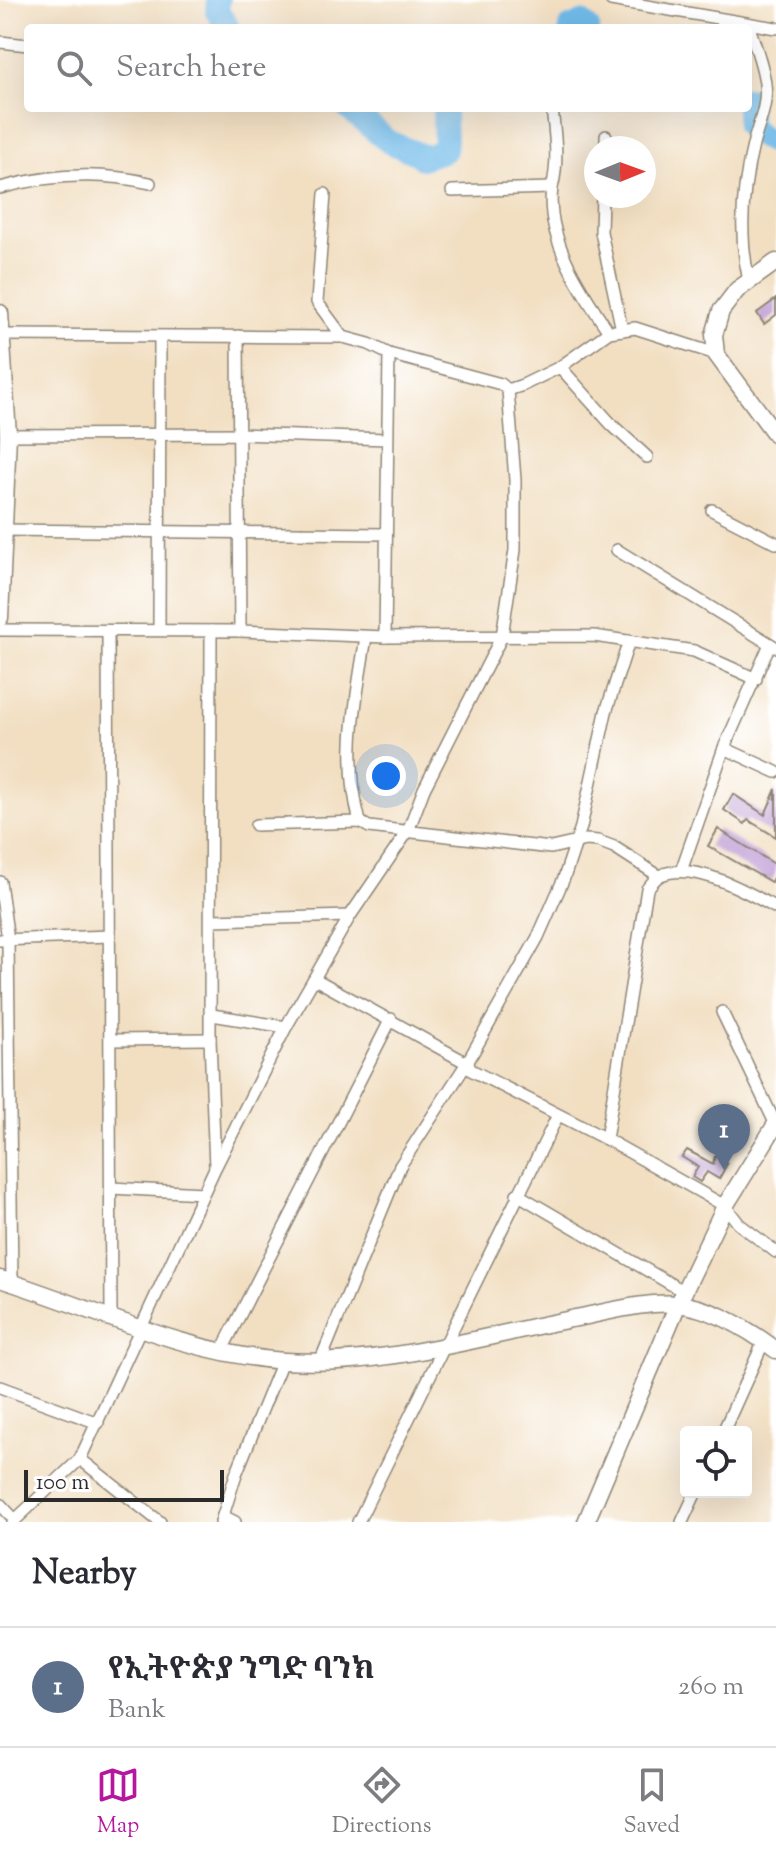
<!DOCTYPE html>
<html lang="en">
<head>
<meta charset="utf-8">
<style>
  :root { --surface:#fff; --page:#f2f2f3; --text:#2b2b33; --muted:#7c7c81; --line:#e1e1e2; --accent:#b5179e }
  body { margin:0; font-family:"Sorts Mill Goudy","Noto Serif Ethiopic",serif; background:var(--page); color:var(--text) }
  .controls { position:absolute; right:24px; bottom:24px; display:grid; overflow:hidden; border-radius:8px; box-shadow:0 8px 32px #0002 }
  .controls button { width:72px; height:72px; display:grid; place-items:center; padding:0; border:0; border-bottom:2px solid var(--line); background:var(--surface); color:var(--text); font:40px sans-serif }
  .compass { position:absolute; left:584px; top:136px; width:72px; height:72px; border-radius:50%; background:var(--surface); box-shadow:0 8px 32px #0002; rotate:89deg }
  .scale { position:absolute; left:24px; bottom:20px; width:200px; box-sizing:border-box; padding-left:8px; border:4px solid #2b2b2b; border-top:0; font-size:22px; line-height:28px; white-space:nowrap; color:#2b2b2b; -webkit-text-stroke:6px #fff; paint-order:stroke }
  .you { position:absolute; left:386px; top:776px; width:28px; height:28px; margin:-20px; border:6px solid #fff; border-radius:50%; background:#1a73e8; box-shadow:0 0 0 12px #1a73e833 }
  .badge { display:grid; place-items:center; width:52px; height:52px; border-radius:50%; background:var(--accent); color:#fff; font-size:26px; font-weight:700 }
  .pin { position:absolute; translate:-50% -66px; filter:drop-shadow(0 2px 4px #0008) }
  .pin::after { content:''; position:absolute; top:42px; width:28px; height:24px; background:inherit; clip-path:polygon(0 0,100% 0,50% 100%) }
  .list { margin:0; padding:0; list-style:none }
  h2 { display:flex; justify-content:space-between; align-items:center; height:104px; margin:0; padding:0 32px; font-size:34px }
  h2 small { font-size:26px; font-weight:400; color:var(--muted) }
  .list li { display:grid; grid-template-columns:52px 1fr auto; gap:24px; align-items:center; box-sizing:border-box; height:120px; padding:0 32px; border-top:2px solid var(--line) }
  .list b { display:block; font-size:30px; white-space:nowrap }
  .list p { margin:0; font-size:26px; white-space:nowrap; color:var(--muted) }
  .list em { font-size:26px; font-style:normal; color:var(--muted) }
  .icon { flex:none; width:44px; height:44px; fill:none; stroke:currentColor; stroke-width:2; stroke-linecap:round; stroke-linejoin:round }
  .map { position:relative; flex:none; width:776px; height:1522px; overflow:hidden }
  .search { position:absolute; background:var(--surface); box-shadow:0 8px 32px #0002; left:24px; right:24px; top:24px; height:88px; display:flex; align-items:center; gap:20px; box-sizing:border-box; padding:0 28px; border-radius:8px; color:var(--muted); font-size:30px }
  .sheet { height:224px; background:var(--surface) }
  nav { display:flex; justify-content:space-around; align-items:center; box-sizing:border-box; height:112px; border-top:2px solid var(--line); background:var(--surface); font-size:22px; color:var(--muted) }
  nav a { display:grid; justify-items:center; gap:4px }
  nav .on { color:var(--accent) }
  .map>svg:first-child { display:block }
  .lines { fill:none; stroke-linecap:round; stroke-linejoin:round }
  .river { stroke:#6fbae8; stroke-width:24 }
  .building { fill:#ba94d1 }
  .street-casing { stroke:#8e8576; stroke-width:14 }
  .secondary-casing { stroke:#8e8576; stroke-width:19 }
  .street { stroke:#fff; stroke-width:11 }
  .secondary { stroke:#fff; stroke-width:16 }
</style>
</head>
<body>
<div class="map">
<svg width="776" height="1522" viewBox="0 0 776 1522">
  <rect width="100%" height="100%" fill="#fff"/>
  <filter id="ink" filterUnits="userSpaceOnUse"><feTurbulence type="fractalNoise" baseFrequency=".0125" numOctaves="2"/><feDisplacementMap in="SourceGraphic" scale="16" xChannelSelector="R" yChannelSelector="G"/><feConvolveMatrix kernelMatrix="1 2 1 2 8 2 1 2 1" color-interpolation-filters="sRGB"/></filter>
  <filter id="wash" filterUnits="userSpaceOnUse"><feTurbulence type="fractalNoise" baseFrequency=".006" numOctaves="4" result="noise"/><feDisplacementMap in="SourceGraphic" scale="32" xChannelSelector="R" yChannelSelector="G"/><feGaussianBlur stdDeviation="1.8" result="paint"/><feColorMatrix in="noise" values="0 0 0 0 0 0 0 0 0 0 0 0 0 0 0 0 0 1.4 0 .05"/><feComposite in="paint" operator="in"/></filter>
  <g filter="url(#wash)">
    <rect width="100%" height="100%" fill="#f2dfc2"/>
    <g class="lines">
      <!-- river -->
      <g class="river">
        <path d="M218,0L217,11L228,28"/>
        <path d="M570,28L582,23L588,28"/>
        <path d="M748,99V125L761,137L776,143"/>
        <path d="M348,108L389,142L421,155L422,158L445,150L444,108"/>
      </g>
    </g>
    <g id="blocks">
      <!-- building -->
      <g class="building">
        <path d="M776,299V315L764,324L757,313Z"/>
        <path d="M776,789V837L748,820L745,824L724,810L733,794L765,815Z"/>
        <path d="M718,829L776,865V872L771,882L708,846Z"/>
        <path d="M687,1150L713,1164L715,1156L727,1164L719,1179L707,1172L700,1182L692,1177L698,1167L682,1157Z"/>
      </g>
    </g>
  </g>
  <g filter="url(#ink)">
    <use href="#blocks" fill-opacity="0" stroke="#8e8576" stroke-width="2"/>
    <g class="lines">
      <defs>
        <g id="street">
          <path d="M611,0L776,28"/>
          <path d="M748,24C754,43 763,64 765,84C768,106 758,124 753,145C742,189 739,237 749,281"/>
          <path d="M0,42L28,45"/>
          <path d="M552,109C555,135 559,162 552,188"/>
          <path d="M606,148V136"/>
          <path d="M0,188C50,174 99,171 150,183"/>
          <path d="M452,191L552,188C545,239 582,292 609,332"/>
          <path d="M325,194L317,302L343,337"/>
          <path d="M602,196L601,232L622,330"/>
          <path d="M3,335L343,337L369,344L389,354L501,384L508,390"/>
          <path d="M238,336L240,631"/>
          <path d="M560,367L612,425L647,457"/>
          <path d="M8,435L240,434L387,439"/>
          <path d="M712,510L776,543"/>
          <path d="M0,530L385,534"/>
          <path d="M617,550L775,647"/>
          <path d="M0,630L240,631L385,637L594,636L694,651L756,679"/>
          <path d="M159,630L160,337"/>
          <path d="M108,631L111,1317"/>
          <path d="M211,631L210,1039L215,1167"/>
          <path d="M385,637L389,354"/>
          <path d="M724,748L776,772"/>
          <path d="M360,822C343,758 356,700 366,637"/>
          <path d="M256,825L360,822L369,827L551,848L586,840L598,841L614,847L659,876"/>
          <path d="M681,871L724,748L770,644"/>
          <path d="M0,882L8,940L12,1282"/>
          <path d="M211,920L350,916"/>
          <path d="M0,940L110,936"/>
          <path d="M315,979L467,1063L471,1070L606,1139L725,1206L739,1224L776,1252"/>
          <path d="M722,1012L776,1125"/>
          <path d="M212,1015L286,1027"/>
          <path d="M111,1040L210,1039"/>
          <path d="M606,1139L647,889C651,884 656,877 661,875C694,861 748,892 776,908"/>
          <path d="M111,1188L203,1193"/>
          <path d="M517,1194L686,1293"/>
          <path d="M221,1352L391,1019"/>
          <path d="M320,1362L400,1166L467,1063L538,937L564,878L581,827L606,712L629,641"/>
          <path d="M0,1387L98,1423"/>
          <path d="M723,1432L764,1341"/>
          <path d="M80,1459L160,1522"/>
          <path d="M0,1504L15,1520"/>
          <path d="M223,1516L235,1522"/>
          <path d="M13,1522L80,1459L215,1168L286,1027L350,916L408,831L424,789L502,636L515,550V480L508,390L523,385L560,367L609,332L635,328L716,354"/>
          <path d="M221,1522L236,1474L282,1361"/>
          <path d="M358,1522L558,1115"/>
          <path d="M682,1522L696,1492"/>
        </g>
        <g id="secondary">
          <path d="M776,262L737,290L721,311L714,335L716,354L776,435"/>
          <path d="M0,313L8,435L0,618"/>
          <path d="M0,1279C93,1308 185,1354 284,1361C382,1367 476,1338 571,1319C605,1313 643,1301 678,1304C714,1308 748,1329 776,1350"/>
          <path d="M586,1522L678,1304L725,1206L776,1124"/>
        </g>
      </defs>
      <!-- street casing -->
      <use href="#street" class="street-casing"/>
      <!-- secondary casing -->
      <use href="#secondary" class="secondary-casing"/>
      <!-- street -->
      <use href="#street" class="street"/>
      <!-- secondary -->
      <use href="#secondary" class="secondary"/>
    </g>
  </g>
</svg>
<div class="controls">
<button><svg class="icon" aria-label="locate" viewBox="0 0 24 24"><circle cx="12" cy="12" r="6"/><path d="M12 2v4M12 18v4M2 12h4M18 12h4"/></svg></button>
</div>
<svg class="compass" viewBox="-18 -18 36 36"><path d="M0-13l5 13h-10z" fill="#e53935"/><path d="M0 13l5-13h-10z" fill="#7c7c81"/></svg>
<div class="scale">100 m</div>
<div class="you"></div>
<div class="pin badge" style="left:724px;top:1170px;background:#5c6f8a">1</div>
<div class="search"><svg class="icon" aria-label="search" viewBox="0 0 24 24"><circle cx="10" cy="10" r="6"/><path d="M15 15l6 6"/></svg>Search here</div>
</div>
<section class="sheet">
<h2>Nearby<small></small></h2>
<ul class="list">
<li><span class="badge" style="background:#5c6f8a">1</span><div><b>የኢትዮጵያ ንግድ ባንክ</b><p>Bank</p></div><em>260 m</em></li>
</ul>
</section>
<nav>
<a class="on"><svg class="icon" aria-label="map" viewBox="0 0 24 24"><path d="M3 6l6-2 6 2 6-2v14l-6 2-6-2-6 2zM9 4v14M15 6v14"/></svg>Map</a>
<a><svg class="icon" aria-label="directions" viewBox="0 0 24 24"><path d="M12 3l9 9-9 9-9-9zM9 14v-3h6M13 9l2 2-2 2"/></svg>Directions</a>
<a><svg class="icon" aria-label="saved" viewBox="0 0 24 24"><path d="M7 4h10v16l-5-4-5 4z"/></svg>Saved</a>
</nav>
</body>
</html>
